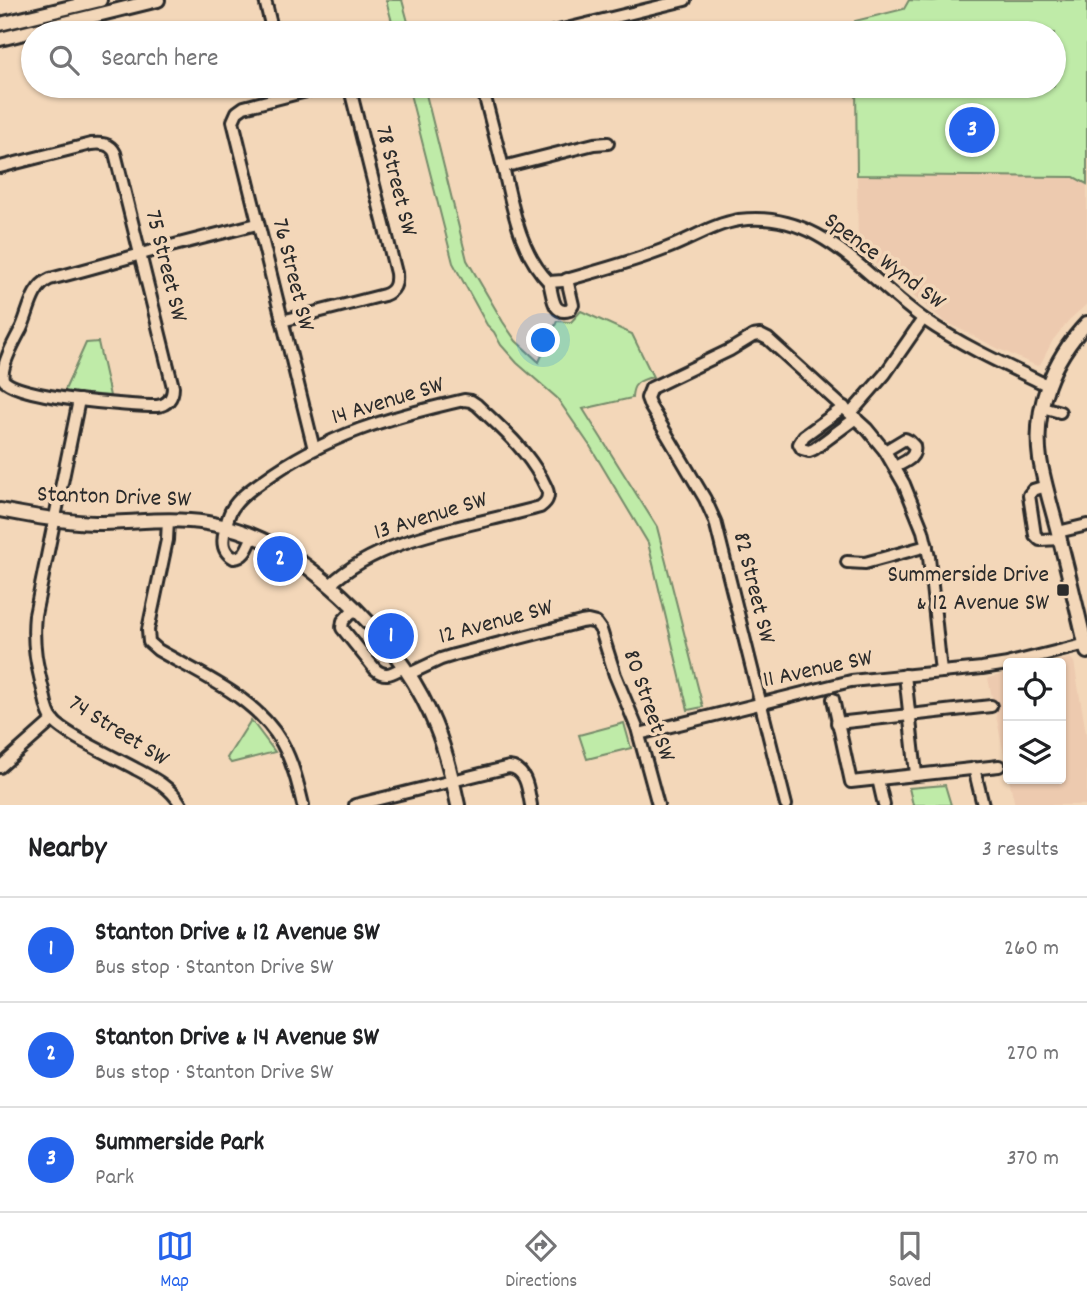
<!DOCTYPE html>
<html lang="en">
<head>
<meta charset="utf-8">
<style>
  :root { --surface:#fff; --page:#f6f6f6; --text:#202124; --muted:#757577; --line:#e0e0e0; --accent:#2563eb }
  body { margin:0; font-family:Dekko,sans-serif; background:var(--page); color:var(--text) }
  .controls { position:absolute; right:21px; bottom:21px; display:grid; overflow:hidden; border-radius:7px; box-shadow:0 2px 5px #0004 }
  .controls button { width:63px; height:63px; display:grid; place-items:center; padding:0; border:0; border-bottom:2px solid var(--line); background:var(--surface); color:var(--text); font:35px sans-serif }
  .you { position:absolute; left:544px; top:341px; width:24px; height:24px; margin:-18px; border:5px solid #fff; border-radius:50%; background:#1a73e8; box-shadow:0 0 0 10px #1a73e833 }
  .badge { display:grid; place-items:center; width:46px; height:46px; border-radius:50%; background:var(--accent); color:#fff; font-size:23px; font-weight:700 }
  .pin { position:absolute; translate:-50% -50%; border:4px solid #fff; box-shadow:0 2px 7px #0006 }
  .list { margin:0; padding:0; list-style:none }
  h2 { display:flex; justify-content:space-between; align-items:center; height:91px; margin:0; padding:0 28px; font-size:30px }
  h2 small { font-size:23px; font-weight:400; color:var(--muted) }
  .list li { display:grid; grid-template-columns:46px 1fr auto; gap:21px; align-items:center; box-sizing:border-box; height:105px; padding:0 28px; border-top:2px solid var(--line) }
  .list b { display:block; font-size:26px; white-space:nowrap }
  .list p { margin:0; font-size:23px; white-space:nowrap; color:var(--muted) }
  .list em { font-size:23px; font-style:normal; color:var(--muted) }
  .icon { flex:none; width:38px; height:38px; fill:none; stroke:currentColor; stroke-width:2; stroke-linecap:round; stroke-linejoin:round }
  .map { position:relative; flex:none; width:1087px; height:805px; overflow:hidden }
  .search { position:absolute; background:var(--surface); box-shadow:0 2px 5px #0004; left:21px; right:21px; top:21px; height:77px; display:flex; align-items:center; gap:18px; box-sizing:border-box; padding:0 24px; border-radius:38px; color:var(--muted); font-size:26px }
  .sheet { height:406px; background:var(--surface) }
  nav { display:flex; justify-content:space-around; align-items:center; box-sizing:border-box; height:98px; border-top:2px solid var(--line); background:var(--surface); font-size:19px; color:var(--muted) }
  nav a { display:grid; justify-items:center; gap:4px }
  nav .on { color:var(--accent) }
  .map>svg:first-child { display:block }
  .built { fill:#edcaaf }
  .green { fill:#bfeba8; stroke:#758b6a; stroke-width:2 }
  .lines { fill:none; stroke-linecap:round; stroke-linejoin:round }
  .minor-casing { stroke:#2b2b2b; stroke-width:16 }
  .tertiary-casing { stroke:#2b2b2b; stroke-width:18 }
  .minor { stroke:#f3d7b9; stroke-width:10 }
  .tertiary { stroke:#f3d7b9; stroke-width:12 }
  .poi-dot { fill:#2b2b2b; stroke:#f3d7b9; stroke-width:2.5 }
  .labels { text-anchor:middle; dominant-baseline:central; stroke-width:7; stroke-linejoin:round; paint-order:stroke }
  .street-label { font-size:24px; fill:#2b2b2b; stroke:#f3d7b9 }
  .poi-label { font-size:24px; fill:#2b2b2b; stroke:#f3d7b9; text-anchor:end }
</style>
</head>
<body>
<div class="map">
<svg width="1087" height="805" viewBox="0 0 1087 805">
  <rect width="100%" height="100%" fill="#f3d7b9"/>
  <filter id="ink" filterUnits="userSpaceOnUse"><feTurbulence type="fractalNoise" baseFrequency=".0143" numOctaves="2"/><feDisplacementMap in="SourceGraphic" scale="14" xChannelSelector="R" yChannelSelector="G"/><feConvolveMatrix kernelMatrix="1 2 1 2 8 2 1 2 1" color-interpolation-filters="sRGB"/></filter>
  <g filter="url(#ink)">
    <!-- built -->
    <g class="built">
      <path d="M857,175L1074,177L1087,184V304L1069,320L1053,340L1040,365L1037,366L999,349L944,321L858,249Z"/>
      <path d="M1070,658L1074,662L1087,739V805H1015L1009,779H1061V663H1050Z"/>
      <path d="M1008,673V773L988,678Z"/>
    </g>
    <!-- green -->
    <g class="green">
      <path d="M386,0H402L411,33H395Z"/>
      <path d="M909,0L933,1L939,0H1087V184L1074,177L857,175L856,86H1054V33H855V21L904,9Z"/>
      <path d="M408,86H424L467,260L503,322L516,341L539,362L557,321L571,322L581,311L632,334L653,377C639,380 632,384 632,398L583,409L657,527L703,707L688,710L648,543L590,446L557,398L517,363L501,345L494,332L487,325L453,263Z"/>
      <path d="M98,342L110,396L64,392L86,343Z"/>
      <path d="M251,720L275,752L231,763L227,758Z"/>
      <path d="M624,723L631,748L587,759L579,735Z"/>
      <path d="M945,785L951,805H913L909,788Z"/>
    </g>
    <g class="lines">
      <defs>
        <g id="minor">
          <path d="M265,0L273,33"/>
          <path d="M550,33L685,0"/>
          <path d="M482,86C489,114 497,143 504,171C513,208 520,253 549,282L563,281C597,271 632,262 665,249C690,240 713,224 739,220C822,209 865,278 925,320C963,346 1005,365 1047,385"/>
          <path d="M0,167L91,144C101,143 110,143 115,153L173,387C173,398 167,405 157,406C133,406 13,398 3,379C0,367 15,340 21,329C29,313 31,287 50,279C86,270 123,259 159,249L257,224"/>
          <path d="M503,167L594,144L608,143"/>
          <path d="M549,282C553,295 552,316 570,310L573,305L567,279"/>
          <path d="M282,321L384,295C395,291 397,284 396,273L351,93L346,86"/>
          <path d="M79,400L35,615C32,645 37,666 44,694C46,702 47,713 53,720C64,735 117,758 136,769C153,778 171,787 181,805"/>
          <path d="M844,407L804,436L799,444L802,449L809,451L814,449L856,418"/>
          <path d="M1042,407L1060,412"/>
          <path d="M851,413L885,374L923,319"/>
          <path d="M314,449L233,121L237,112L244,107L326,86"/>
          <path d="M885,451L905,439L909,441L914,446C917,458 904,462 895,467"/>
          <path d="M1046,486L1033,490L1029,495L1035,535L1040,540L1060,539"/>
          <path d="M168,520L167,540L148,630L149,642L158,650C201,675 256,697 282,743C293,763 298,784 303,805"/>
          <path d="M1058,532L1087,525"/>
          <path d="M253,536C248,546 246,557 234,558C222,552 222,541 225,530C227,523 228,515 232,509C239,497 253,488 264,480C326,435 390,417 464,400L471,401L477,405C503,430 524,447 542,479C544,484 548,489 548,494C548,501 544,504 540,507C473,526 380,536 330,585"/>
          <path d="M847,562L865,563L927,546"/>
          <path d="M355,608L343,621L342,628L375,669C386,679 393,672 404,667"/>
          <path d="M1010,663L1087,644"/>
          <path d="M409,674L441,659L454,655L581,622L588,621L596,623L601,630L615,675L637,728L658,805"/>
          <path d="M905,675L916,774"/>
          <path d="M833,699L851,782L999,766"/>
          <path d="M837,723L991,706"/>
          <path d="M639,734L851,681L982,668L1008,664"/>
          <path d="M0,767L53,720"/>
          <path d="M974,768L983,805"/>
          <path d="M878,779L884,805"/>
          <path d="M355,805L509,767C527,769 528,790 531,805"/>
          <path d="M786,805L715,521L705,499L650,406L647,398L651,388L730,350L753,336L760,335L768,339L867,429L885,451L904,484L923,531L929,557L941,672"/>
        </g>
        <g id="tertiary">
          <path d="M0,24L100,0"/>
          <path d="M0,39L158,0"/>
          <path d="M1087,323C1052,360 1033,408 1040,459C1044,484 1052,508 1058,532C1068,572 1078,612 1087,652"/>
          <path d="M0,510C31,516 63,522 95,523C132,523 170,517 207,523C263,532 300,558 341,595C378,629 409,667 430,713C444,743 451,773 458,805"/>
        </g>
      </defs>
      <!-- minor casing -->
      <use href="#minor" class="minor-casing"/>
      <!-- tertiary casing -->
      <use href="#tertiary" class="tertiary-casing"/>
      <!-- minor -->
      <use href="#minor" class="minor"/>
      <!-- tertiary -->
      <use href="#tertiary" class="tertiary"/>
    </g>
  </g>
  <!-- markers -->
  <rect class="poi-dot" x="1056" y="583" width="14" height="14" rx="3.5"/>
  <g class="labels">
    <!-- street labels -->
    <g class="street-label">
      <text transform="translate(395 181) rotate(76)">78 Street SW</text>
      <text transform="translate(884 262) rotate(37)">Spence Wynd SW</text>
      <text transform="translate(165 266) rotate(76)">75 Street SW</text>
      <text transform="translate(292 275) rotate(76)">76 Street SW</text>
      <text transform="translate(388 402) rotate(-17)">14 Avenue SW</text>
      <text transform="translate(114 498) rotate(2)">Stanton Drive SW</text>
      <text transform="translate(431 517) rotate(-17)">13 Avenue SW</text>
      <text transform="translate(753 588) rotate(76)">82 Street SW</text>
      <text transform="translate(496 623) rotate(-15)">12 Avenue SW</text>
      <text transform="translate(818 670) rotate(-12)">11 Avenue SW</text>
      <text transform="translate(648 706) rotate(71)">80 Street SW</text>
      <text transform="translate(118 732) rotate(32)">74 Street SW</text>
    </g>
    <!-- poi labels -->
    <g class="poi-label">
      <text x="1049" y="576">Summerside Drive<tspan x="1049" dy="28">&amp; 12 Avenue SW</tspan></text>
    </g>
  </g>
</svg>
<div class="controls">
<button><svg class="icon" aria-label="locate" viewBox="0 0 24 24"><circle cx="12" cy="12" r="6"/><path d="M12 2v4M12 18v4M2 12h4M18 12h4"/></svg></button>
<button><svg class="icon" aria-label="layers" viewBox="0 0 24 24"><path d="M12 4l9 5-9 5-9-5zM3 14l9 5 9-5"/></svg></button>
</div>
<div class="you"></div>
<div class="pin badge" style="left:391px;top:636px">1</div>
<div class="pin badge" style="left:280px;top:559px">2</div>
<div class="pin badge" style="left:972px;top:130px">3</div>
<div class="search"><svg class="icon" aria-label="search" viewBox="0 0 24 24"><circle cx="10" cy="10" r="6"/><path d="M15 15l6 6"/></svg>Search here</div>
</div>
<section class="sheet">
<h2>Nearby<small>3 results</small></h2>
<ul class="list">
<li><span class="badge">1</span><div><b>Stanton Drive &amp; 12 Avenue SW</b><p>Bus stop · Stanton Drive SW</p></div><em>260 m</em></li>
<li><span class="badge">2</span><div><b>Stanton Drive &amp; 14 Avenue SW</b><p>Bus stop · Stanton Drive SW</p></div><em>270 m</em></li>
<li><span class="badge">3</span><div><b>Summerside Park</b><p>Park</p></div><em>370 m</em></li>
</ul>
</section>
<nav>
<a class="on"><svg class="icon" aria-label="map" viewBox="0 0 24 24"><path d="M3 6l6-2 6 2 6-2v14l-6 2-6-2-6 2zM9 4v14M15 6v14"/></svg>Map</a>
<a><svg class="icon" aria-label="directions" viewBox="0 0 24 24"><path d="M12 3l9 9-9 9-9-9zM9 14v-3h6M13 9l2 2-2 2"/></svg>Directions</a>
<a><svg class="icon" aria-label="saved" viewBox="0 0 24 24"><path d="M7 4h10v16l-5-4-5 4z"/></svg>Saved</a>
</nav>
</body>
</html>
